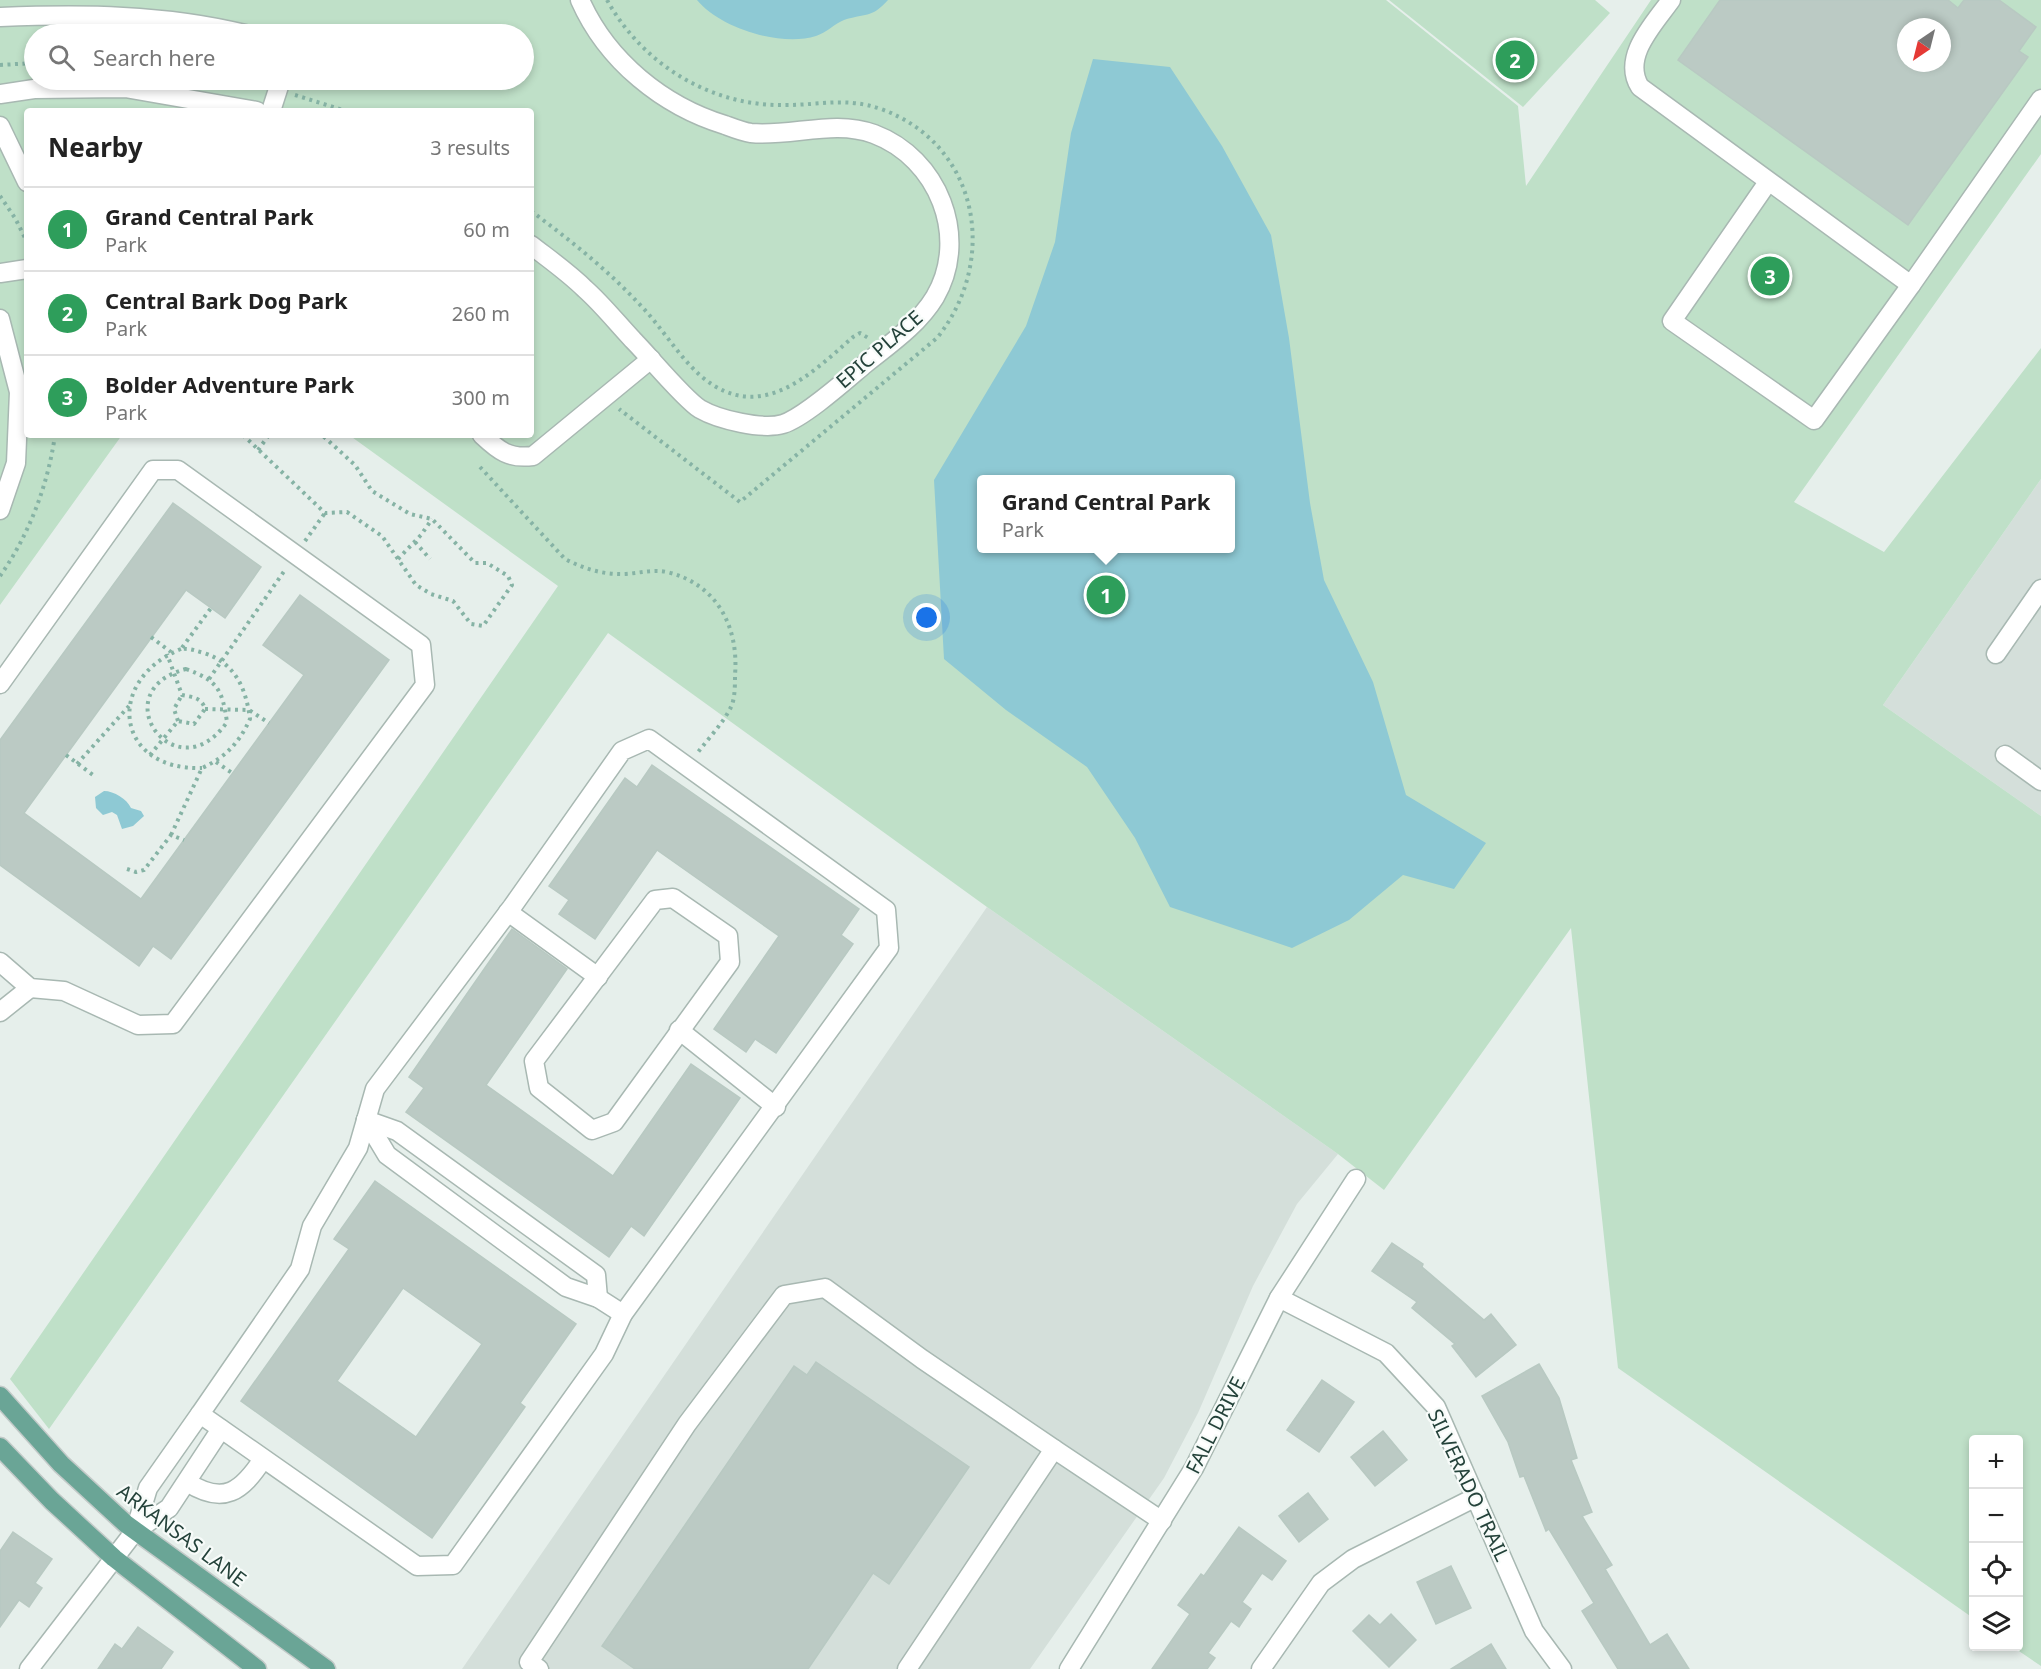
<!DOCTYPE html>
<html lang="en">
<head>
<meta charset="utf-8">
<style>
  :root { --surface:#fff; --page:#f2f2f2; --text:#222; --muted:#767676; --line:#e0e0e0; --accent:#b45309 }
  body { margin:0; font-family:"Noto Sans",sans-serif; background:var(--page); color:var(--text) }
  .controls { position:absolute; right:18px; bottom:18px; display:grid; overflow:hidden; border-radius:6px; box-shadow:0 3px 9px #0003 }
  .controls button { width:54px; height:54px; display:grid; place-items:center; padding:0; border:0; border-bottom:2px solid var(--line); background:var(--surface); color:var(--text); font:30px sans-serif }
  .compass { position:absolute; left:1897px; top:18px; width:54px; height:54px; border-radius:50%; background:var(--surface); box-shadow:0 3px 9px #0003; rotate:215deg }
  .you { position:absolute; left:927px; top:618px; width:21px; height:21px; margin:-15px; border:4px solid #fff; border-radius:50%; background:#1a73e8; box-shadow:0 0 0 9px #1a73e833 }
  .badge { display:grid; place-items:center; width:39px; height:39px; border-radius:50%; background:var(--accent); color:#fff; font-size:20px; font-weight:700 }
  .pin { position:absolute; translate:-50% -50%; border:3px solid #fff; box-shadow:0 2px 6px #0006 }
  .popup { position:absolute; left:977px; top:475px; width:258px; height:78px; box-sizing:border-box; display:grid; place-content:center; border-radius:6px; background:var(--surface); filter:drop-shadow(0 2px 4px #0005); font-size:20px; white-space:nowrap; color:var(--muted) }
  .popup b { font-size:22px; color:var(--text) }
  .popup::after { content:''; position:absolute; left:50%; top:100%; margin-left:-12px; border:12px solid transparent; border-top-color:var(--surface) }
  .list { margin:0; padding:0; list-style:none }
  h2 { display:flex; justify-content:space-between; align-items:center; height:78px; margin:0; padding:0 24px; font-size:26px }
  h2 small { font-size:20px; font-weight:400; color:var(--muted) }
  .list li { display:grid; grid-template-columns:39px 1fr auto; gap:18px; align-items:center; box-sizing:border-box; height:84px; padding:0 24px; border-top:2px solid var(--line) }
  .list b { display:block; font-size:22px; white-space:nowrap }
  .list p { margin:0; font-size:20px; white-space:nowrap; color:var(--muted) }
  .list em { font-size:20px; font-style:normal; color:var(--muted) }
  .icon { flex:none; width:33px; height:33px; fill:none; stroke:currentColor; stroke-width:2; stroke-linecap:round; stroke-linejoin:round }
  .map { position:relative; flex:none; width:2041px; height:1669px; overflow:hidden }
  .search { position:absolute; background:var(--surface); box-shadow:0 3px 9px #0003; left:24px; top:24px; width:510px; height:66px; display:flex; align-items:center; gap:15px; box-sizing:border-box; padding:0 21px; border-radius:33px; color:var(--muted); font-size:22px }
  .panel { position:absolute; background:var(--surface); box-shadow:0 3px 9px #0003; left:24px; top:108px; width:510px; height:330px; border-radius:6px }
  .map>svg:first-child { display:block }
  .built { fill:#d4dfda }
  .green { fill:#bfe0c8; fill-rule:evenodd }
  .water { fill:#8ec9d4; fill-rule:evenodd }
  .building { fill:#bbcac4; stroke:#b8c9c2; stroke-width:1.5; fill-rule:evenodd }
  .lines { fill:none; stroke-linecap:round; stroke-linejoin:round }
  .minor-casing { stroke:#a8b8b2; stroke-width:21 }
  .major-casing { stroke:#c2cac8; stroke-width:21 }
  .path { stroke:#86b3a5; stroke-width:4; stroke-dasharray:3 4.5; stroke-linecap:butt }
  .minor { stroke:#fff; stroke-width:18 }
  .major { stroke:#6aa596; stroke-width:18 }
  .labels { text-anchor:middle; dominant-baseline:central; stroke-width:4.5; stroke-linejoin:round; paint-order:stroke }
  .street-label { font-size:20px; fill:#24423a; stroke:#f7fbf9 }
</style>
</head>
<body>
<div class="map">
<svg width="2041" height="1669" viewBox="0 0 2041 1669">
  <rect width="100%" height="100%" fill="#e6efeb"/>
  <!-- built -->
  <g class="built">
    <path d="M2041,479V816L1883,705Z"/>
    <path d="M987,907L1338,1154L1297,1204L1253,1286L1198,1413L1164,1478L1030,1669H462Z"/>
  </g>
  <!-- green -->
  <g class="green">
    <path d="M0,0H1386L1518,106L1526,186L1651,0H2041V154L1794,502L1884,552L2041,348V479L1883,705L2041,816V1666L2013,1647L2018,1646V1440H1974L1973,1618L1618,1368L1571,928L1384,1190L1338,1154L987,907L608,633L49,1429L10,1379L558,586L349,435H531V111H27V435H122L0,605ZM1906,27H1942V63H1906ZM34,34H524V80H34ZM982,480H1230V548H982Z"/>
    <path d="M1389,0H1595L1610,13L1523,107Z"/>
  </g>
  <!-- water -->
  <g class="water">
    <path d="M697,0H888C871,19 865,13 844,20C834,24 826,33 816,36C780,47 720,28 697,0Z"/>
    <path d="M1093,59L1170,67L1222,146L1271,235L1289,338L1310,503L1324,580L1373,682L1406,795L1486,843L1454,889L1403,875L1349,920L1292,948L1170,907L1135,838L1087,767L1006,710L944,659L934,480L1026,326L1055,242L1071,133ZM982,480H1230V548H982Z"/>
    <path d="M104,791C114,791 127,799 131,808L141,811L144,816L133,826L122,829L117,815L112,812L103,815L96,808L95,797Z"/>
  </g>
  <!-- building -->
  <g class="building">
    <path d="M1720,0H1948L1958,8L1964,0H1999L2036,27L2019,51L2028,57L1908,225L1678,60ZM1906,27H1942V63H1906Z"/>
    <path d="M173,503L261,567L225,618L186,590L24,813L141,899L304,675L263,645L300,595L389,660L171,959L153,946L139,966L0,865V740Z"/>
    <path d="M652,765L859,909L841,935L853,944L776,1053L755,1039L746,1052L714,1029L779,936L657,850L595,939L559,914L569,900L549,886L625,778L637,787Z"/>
    <path d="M512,929L567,969L486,1085L613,1176L691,1064L740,1098L644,1236L631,1226L609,1257L406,1112L424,1088L409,1077Z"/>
    <path d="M375,1181L576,1324L520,1403L525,1407L432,1538L241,1401L349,1249L334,1239ZM403,1288L482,1344L416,1437L337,1381Z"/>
    <path d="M1392,1243L1423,1264L1422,1267L1484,1320L1491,1314L1516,1345L1476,1377L1452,1346L1455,1344L1412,1308L1417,1302L1372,1271Z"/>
    <path d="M816,1362L969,1467L889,1584L873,1573L808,1669H635L602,1646L794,1366L807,1375Z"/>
    <path d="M1539,1364L1559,1398L1577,1458L1571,1460L1592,1512L1582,1516L1612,1565L1605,1569L1650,1645L1667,1634L1689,1669H1618L1582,1611L1594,1603L1549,1529L1546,1531L1524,1476L1520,1477L1508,1442L1482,1396Z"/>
    <path d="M1322,1380L1354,1402L1319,1452L1287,1430Z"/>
    <path d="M1383,1431L1407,1460L1375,1486L1351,1457Z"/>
    <path d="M1308,1493L1328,1519L1299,1542L1279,1516Z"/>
    <path d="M1239,1527L1286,1561L1272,1580L1262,1573L1242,1602L1251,1609L1239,1627L1231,1621L1208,1653L1215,1658L1207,1669H1152L1190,1614L1178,1605L1201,1574L1204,1576Z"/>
    <path d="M13,1532L52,1559L35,1583L42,1588L29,1607L19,1600L0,1627V1551Z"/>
    <path d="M1451,1566L1471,1608L1436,1624L1417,1582Z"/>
    <path d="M1391,1614L1416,1640L1389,1667L1353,1631L1369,1615L1380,1625Z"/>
    <path d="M138,1627L173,1652L161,1669H98L115,1644L122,1649Z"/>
    <path d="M1491,1644L1506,1669H1451Z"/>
  </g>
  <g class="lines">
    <defs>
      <g id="minor">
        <path d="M1671,0C1654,24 1621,57 1640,87L1911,285L2041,99"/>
        <path d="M0,17C82,14 164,14 245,34"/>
        <path d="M0,94L34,89L125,88L257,111"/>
        <path d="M271,111L281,80"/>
        <path d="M0,126L27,182"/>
        <path d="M1768,182L1672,321L1814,420L1911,285"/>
        <path d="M531,245C549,259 569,273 585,289C602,304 617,323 633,340C649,356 683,398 700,409C719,420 763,430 783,424C805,417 847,379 865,364C890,344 918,325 935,297C970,237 938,158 874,134C834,119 792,137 751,133C743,132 733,128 725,125C663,106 607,61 580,0"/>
        <path d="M0,273L27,269"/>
        <path d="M0,319L19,392L16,463L0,510"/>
        <path d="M482,435C499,451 509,459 533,456L651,359"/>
        <path d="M1996,654L2041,589"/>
        <path d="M0,684L153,470H178L421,645L425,685L173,1024L138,1025L64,991L30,988L0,962"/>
        <path d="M649,739L886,910L889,948L623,1314L604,1354L453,1565L417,1566L200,1414L300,1269L312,1226L358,1148L375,1089L512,907L622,751Z"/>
        <path d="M2005,755L2041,781"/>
        <path d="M673,898L728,936L730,962L614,1122L592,1130L539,1088L534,1061L655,900Z"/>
        <path d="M508,912L598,977"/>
        <path d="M0,1012L30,988"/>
        <path d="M679,1030L776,1107"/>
        <path d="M366,1120L387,1155L566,1287L598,1298L623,1314"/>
        <path d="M366,1120L397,1131L596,1275L598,1298"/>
        <path d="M1279,1298L1386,1353L1436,1407L1534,1631L1562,1669"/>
        <path d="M187,1482C224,1506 242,1491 263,1459"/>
        <path d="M135,1531L148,1488L200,1414"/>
        <path d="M29,1669L135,1531L169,1508L221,1429"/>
        <path d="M539,1669L529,1662L687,1424L784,1295L825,1288L922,1359L1054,1449"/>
        <path d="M907,1669L1054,1449L1162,1521"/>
        <path d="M1069,1669L1194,1468L1279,1298L1356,1179"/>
        <path d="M1261,1669L1321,1583L1353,1559L1476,1497"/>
      </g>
      <g id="major">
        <path d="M0,1396L61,1464L126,1524L326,1669"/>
        <path d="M0,1447L52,1501L114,1558L257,1669"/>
      </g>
    </defs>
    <!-- minor casing -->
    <use href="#minor" class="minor-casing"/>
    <!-- major casing -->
    <use href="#major" class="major-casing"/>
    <!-- path -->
    <g class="path">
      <path d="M607,0C643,65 712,107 786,105C821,105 846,97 881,109C980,145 999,261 937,338L740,502L619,409"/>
      <path d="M0,65L34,63"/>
      <path d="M240,80L262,85"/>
      <path d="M295,95L346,111"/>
      <path d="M0,196L15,218L27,242"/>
      <path d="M531,211C570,240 609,271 642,307C663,329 679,357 702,377C760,425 810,375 853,337L860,333L870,339"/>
      <path d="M243,435L325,513L347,512L382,536L416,585L431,594L453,601L471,624L483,626L512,585L508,576L487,563H475L432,519L410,514L372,491L355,465L322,435"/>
      <path d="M258,450L269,435"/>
      <path d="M480,467L565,559C584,569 604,575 626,574C640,573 653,569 667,572C717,584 739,627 735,675C735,685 735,699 731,707C723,723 709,738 698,752"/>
      <path d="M305,541L325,513"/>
      <path d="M415,542L430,559"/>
      <path d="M398,559L421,535L432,519"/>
      <path d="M0,576C29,535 48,485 55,435"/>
      <path d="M151,637L171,652"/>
      <path d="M181,649C104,680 115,771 202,768"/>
      <path d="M186,669C218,681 222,689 227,722C176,795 101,691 186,669Z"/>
      <path d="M209,679L285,570"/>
      <path d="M205,709L249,710L269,723"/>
      <path d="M178,721L174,709L182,695"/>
      <path d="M66,755L93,775"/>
      <path d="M150,755L178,721L194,724L205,709C202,698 193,697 182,695L167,654"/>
      <path d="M216,762L232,773"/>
      <path d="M77,764L129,706"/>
      <path d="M171,835L202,768C226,757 239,743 250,719C246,688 235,663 204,653C196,651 190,648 181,649L211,608"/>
      <path d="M127,869L136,872L144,870L171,835L184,840"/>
    </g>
    <!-- minor -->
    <use href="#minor" class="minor"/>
    <!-- major -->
    <use href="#major" class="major"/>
  </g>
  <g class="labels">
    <!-- street labels -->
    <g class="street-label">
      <text transform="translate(879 349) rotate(-41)">EPIC PLACE</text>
      <text transform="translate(1215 1425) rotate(-63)">FALL DRIVE</text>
      <text transform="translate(1469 1485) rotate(65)">SILVERADO TRAIL</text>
      <text transform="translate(182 1535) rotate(37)">ARKANSAS LANE</text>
    </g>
  </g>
</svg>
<div class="controls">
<button>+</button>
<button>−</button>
<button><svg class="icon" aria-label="locate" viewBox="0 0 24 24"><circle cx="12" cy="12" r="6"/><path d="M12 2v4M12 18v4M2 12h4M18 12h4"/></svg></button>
<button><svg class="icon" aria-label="layers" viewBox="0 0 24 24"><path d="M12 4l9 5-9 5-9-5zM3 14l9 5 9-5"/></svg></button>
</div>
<svg class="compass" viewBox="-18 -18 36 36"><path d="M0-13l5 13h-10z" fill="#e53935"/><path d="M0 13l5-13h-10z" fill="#767676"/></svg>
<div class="you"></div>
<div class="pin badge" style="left:1106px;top:595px;background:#2e9e5b">1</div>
<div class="popup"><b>Grand Central Park</b>Park</div>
<div class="pin badge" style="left:1515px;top:60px;background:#2e9e5b">2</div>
<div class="pin badge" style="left:1770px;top:276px;background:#2e9e5b">3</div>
<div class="search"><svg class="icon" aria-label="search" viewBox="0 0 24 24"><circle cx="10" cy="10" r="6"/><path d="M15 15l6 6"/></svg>Search here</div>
<section class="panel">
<h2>Nearby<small>3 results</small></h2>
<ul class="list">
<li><span class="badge" style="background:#2e9e5b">1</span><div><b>Grand Central Park</b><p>Park</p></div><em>60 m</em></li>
<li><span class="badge" style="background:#2e9e5b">2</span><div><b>Central Bark Dog Park</b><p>Park</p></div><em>260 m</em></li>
<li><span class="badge" style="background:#2e9e5b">3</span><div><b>Bolder Adventure Park</b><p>Park</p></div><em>300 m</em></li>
</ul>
</section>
</div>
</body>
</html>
